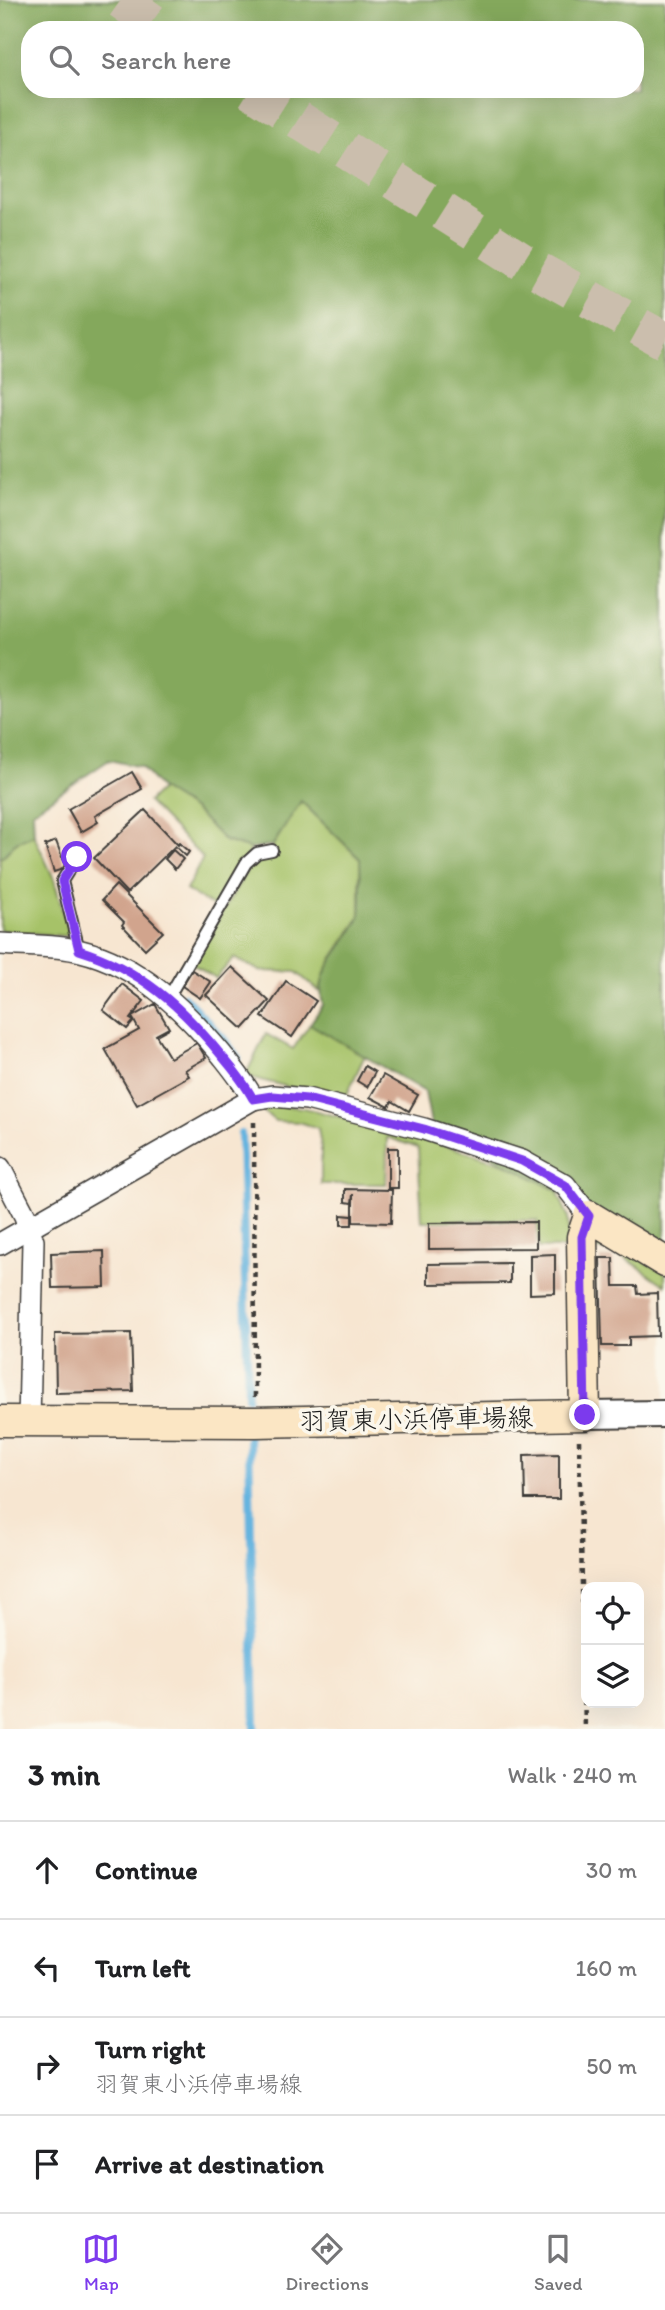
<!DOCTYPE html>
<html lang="en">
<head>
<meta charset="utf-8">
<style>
  :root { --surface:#fff; --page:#f6f6f6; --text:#202124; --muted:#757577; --line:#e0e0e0; --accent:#7c3aed }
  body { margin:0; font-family:Itim,"Klee One",sans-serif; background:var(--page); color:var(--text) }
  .controls { position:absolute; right:21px; bottom:21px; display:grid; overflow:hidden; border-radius:14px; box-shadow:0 7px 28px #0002 }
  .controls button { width:63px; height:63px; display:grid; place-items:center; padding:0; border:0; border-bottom:2px solid var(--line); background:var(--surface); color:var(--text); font:35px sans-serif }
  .stop { position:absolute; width:21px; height:21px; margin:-16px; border:5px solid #7c3aed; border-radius:50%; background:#fff }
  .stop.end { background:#7c3aed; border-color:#fff; box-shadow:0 2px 7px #0008 }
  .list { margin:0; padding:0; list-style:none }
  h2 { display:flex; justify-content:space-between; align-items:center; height:91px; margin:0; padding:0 28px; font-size:30px }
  h2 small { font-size:23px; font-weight:400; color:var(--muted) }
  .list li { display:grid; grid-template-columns:46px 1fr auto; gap:21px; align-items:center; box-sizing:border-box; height:98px; padding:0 28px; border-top:2px solid var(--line) }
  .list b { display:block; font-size:26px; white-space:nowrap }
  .list p { margin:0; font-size:23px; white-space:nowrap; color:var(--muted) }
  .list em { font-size:23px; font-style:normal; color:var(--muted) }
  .icon { flex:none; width:38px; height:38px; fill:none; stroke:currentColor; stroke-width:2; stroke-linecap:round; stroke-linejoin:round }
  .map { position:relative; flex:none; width:665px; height:1729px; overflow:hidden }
  .search { position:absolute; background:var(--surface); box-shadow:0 7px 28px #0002; left:21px; right:21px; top:21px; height:77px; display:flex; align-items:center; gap:18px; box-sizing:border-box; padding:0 24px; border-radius:28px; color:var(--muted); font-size:26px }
  .sheet { height:483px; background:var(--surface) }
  nav { display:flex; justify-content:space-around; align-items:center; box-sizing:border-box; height:98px; border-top:2px solid var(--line); background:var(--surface); font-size:19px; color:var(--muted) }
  nav a { display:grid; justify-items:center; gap:4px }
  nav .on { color:var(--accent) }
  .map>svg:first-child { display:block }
  .green { fill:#a6c268; stroke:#616f42; stroke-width:2 }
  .forest { fill:#84a85c; stroke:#50623c; stroke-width:2; fill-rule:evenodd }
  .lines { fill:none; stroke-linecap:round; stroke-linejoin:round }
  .stream { stroke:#65b4df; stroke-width:8 }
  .building { fill:#d1a48d }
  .motorway-tunnel { stroke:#cbbead; stroke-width:38; stroke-dasharray:38 19; stroke-linecap:butt }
  .service-casing { stroke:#3d3a37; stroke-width:14 }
  .minor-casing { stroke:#3d3a37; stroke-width:24 }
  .tertiary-casing { stroke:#3d3a37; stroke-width:30 }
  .secondary-casing { stroke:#3d3a37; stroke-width:33 }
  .path { stroke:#3d3a37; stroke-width:4.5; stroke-dasharray:5 5; stroke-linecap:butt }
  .service { stroke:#fff; stroke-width:10 }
  .minor { stroke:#fff; stroke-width:21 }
  .tertiary { stroke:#fff; stroke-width:26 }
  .secondary { stroke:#fbe6c4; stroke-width:30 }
  .route { stroke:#7c3aed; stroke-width:9 }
  .labels { text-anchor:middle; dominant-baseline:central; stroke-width:7; stroke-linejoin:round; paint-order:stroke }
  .street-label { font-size:26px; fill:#1c1c1c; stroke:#fbf7ec }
</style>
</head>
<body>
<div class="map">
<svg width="665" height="1729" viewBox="0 0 665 1729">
  <rect width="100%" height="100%" fill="#fbf7ec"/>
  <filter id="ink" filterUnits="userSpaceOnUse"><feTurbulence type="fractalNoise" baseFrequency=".0143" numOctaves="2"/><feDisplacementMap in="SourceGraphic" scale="14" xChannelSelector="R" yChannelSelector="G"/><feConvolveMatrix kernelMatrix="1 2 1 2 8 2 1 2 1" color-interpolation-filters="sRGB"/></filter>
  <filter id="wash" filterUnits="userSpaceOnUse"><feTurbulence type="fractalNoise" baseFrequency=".00686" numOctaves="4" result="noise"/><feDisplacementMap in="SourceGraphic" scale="28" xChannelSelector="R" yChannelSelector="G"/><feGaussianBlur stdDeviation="1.57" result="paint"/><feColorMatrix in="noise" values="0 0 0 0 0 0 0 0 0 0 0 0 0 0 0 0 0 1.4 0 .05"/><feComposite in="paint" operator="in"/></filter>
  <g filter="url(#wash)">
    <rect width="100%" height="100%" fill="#f7e6d1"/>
    <!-- green -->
    <g class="green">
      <path d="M161,789L194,810L225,841L251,849L215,907L186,890L203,858L148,802Z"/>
      <path d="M301,801L360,859V917L332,959L319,991L296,972L260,971L234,958L216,978L192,964L250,865L259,857L273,854V845Z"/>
      <path d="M34,835L54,879L69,934L64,936L0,930V857H3L16,842Z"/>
      <path d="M310,1024L365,1055L344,1101L253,1078L246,1074L266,1034L293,1049Z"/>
      <path d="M274,1105L304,1108L414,1135L517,1168L557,1191L568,1216L569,1248H539L537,1220L422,1221L418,1148L387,1137L386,1184H321V1147L318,1128L298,1122L275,1121L262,1110Z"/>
      <path d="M599,1238L665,1272V1285C641,1271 620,1246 590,1250L592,1243Z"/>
    </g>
    <!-- forest -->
    <path class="forest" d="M0,0H665V1253L620,1224L431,1124L425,1092L310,1024L323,1005C313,967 347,948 359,918C363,908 360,872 360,859L301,801L273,845L251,849L225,841L194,810L161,789L141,767L109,760L33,811L34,835L16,842L2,857H0ZM30,30H635V89H30Z"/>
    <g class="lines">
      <!-- stream -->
      <g class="stream">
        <path d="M184,997L223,1038L238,1058"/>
        <path d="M241,1134L248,1397"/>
        <path d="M249,1439L255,1729"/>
      </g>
    </g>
    <g id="blocks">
      <!-- building -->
      <g class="building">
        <path d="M132,772L142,789L95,816L98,822L81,832L68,809Z"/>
        <path d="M145,810L178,845L179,843L189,852L186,856L175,846L127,893L94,858Z"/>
        <path d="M56,841L66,868L54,872L45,845Z"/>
        <path d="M173,850L183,859L175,869L165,859Z"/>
        <path d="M116,885L163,932L145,949L122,925L124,922L102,900Z"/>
        <path d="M232,967L269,1001L243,1029L206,995Z"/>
        <path d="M192,970L211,982L200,998L182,986Z"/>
        <path d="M286,981L316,1001L292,1037L262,1017Z"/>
        <path d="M122,984L144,1001L130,1019L134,1021L127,1029L103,1010Z"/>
        <path d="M155,1004L169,1028L156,1035L170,1058L197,1043L206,1058L185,1070L189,1076L137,1105L105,1049L139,1030L132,1017Z"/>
        <path d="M365,1066L375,1072L367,1087L357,1081Z"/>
        <path d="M383,1075L418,1095L409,1111L392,1101L389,1107L370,1097Z"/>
        <rect x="388" y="1148" width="10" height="40"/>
        <path d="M345,1189L392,1190L391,1223L353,1222V1194L352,1203L345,1202Z"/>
        <path d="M341,1215L352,1216V1225H341Z"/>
        <path d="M536,1222V1248L429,1249V1223Z"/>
        <path d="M104,1251L105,1287L52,1288L51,1253Z"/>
        <path d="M555,1254V1293L530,1294V1255Z"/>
        <path d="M600,1258H613L614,1286H637L638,1294L657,1293L658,1336L629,1337V1346H602Z"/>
        <path d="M510,1263V1283L428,1284V1264Z"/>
        <path d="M131,1333L133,1391L56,1393L55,1334Z"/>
        <path d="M559,1454V1499H525L524,1455Z"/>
      </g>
    </g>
  </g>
  <g filter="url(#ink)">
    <use href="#blocks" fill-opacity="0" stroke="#3d3a37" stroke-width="2"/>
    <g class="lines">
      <!-- motorway-tunnel -->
      <g class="motorway-tunnel">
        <path d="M121,0L163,30"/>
        <path d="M250,89L526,264L665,341"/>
      </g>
      <defs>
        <g id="service">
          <path d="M77,857L62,881L79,950"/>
          <path d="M168,998L246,863L257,853L272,850"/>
        </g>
        <g id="minor">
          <path d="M0,944C26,946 56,945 81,951C140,965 185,1011 222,1055C234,1070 244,1082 253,1099L272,1096L307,1099L424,1129L522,1161L565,1185L589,1216"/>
          <path d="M0,1168L25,1216L33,1241L29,1422"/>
          <path d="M0,1244L253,1099"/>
        </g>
        <path id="tertiary" d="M585,1415L665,1414"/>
        <path id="secondary" d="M0,1421L256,1422L585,1415L582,1237L589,1216L665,1262"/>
      </defs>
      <!-- service casing -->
      <use href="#service" class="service-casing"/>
      <!-- minor casing -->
      <use href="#minor" class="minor-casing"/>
      <!-- tertiary casing -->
      <use href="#tertiary" class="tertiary-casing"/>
      <!-- secondary casing -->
      <use href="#secondary" class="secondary-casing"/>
      <!-- path -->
      <g class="path">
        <path d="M254,1122L255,1397"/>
        <path d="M579,1440L585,1729"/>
      </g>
      <!-- service -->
      <use href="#service" class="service"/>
      <!-- minor -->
      <use href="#minor" class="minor"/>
      <!-- tertiary -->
      <use href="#tertiary" class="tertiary"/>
      <!-- secondary -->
      <use href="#secondary" class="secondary"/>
    </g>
  </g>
  <g class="lines" filter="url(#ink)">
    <!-- route -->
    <path class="route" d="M77,857L62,881L79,950C140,969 181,1006 221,1055C234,1070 244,1082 253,1099L272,1096L307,1099L424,1129L522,1161L565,1185L589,1216L582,1237L585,1415"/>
  </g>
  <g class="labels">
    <!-- street labels -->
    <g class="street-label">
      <text transform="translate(416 1419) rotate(-1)">羽賀東小浜停車場線</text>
    </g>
  </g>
</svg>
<div class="controls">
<button><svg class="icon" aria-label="locate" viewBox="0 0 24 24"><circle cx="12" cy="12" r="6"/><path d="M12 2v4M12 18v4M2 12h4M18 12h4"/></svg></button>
<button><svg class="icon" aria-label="layers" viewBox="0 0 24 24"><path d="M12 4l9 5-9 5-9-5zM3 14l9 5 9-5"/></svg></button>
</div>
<div class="stop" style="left:77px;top:857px"></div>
<div class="stop end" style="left:585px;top:1415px"></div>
<div class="search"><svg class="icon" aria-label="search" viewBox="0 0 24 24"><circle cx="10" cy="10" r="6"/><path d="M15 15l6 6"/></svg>Search here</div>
</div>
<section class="sheet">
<h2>3 min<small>Walk · 240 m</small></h2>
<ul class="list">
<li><svg class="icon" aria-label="ahead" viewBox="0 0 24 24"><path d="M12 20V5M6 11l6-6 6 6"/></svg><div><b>Continue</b></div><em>30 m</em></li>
<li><svg class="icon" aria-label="left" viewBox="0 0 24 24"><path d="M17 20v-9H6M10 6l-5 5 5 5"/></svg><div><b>Turn left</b></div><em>160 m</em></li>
<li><svg class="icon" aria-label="right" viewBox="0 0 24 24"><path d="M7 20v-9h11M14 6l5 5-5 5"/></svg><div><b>Turn right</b><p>羽賀東小浜停車場線</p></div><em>50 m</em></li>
<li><svg class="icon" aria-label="arrive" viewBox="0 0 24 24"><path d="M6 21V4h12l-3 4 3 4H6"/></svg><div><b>Arrive at destination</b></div></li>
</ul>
</section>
<nav>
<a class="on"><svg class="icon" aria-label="map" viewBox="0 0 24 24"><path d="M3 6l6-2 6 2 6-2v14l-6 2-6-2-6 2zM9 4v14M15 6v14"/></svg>Map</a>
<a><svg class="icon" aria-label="directions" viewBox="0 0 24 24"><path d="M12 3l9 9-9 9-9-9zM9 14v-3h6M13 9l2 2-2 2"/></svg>Directions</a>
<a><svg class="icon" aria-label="saved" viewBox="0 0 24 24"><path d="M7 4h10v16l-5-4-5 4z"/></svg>Saved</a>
</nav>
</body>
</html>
